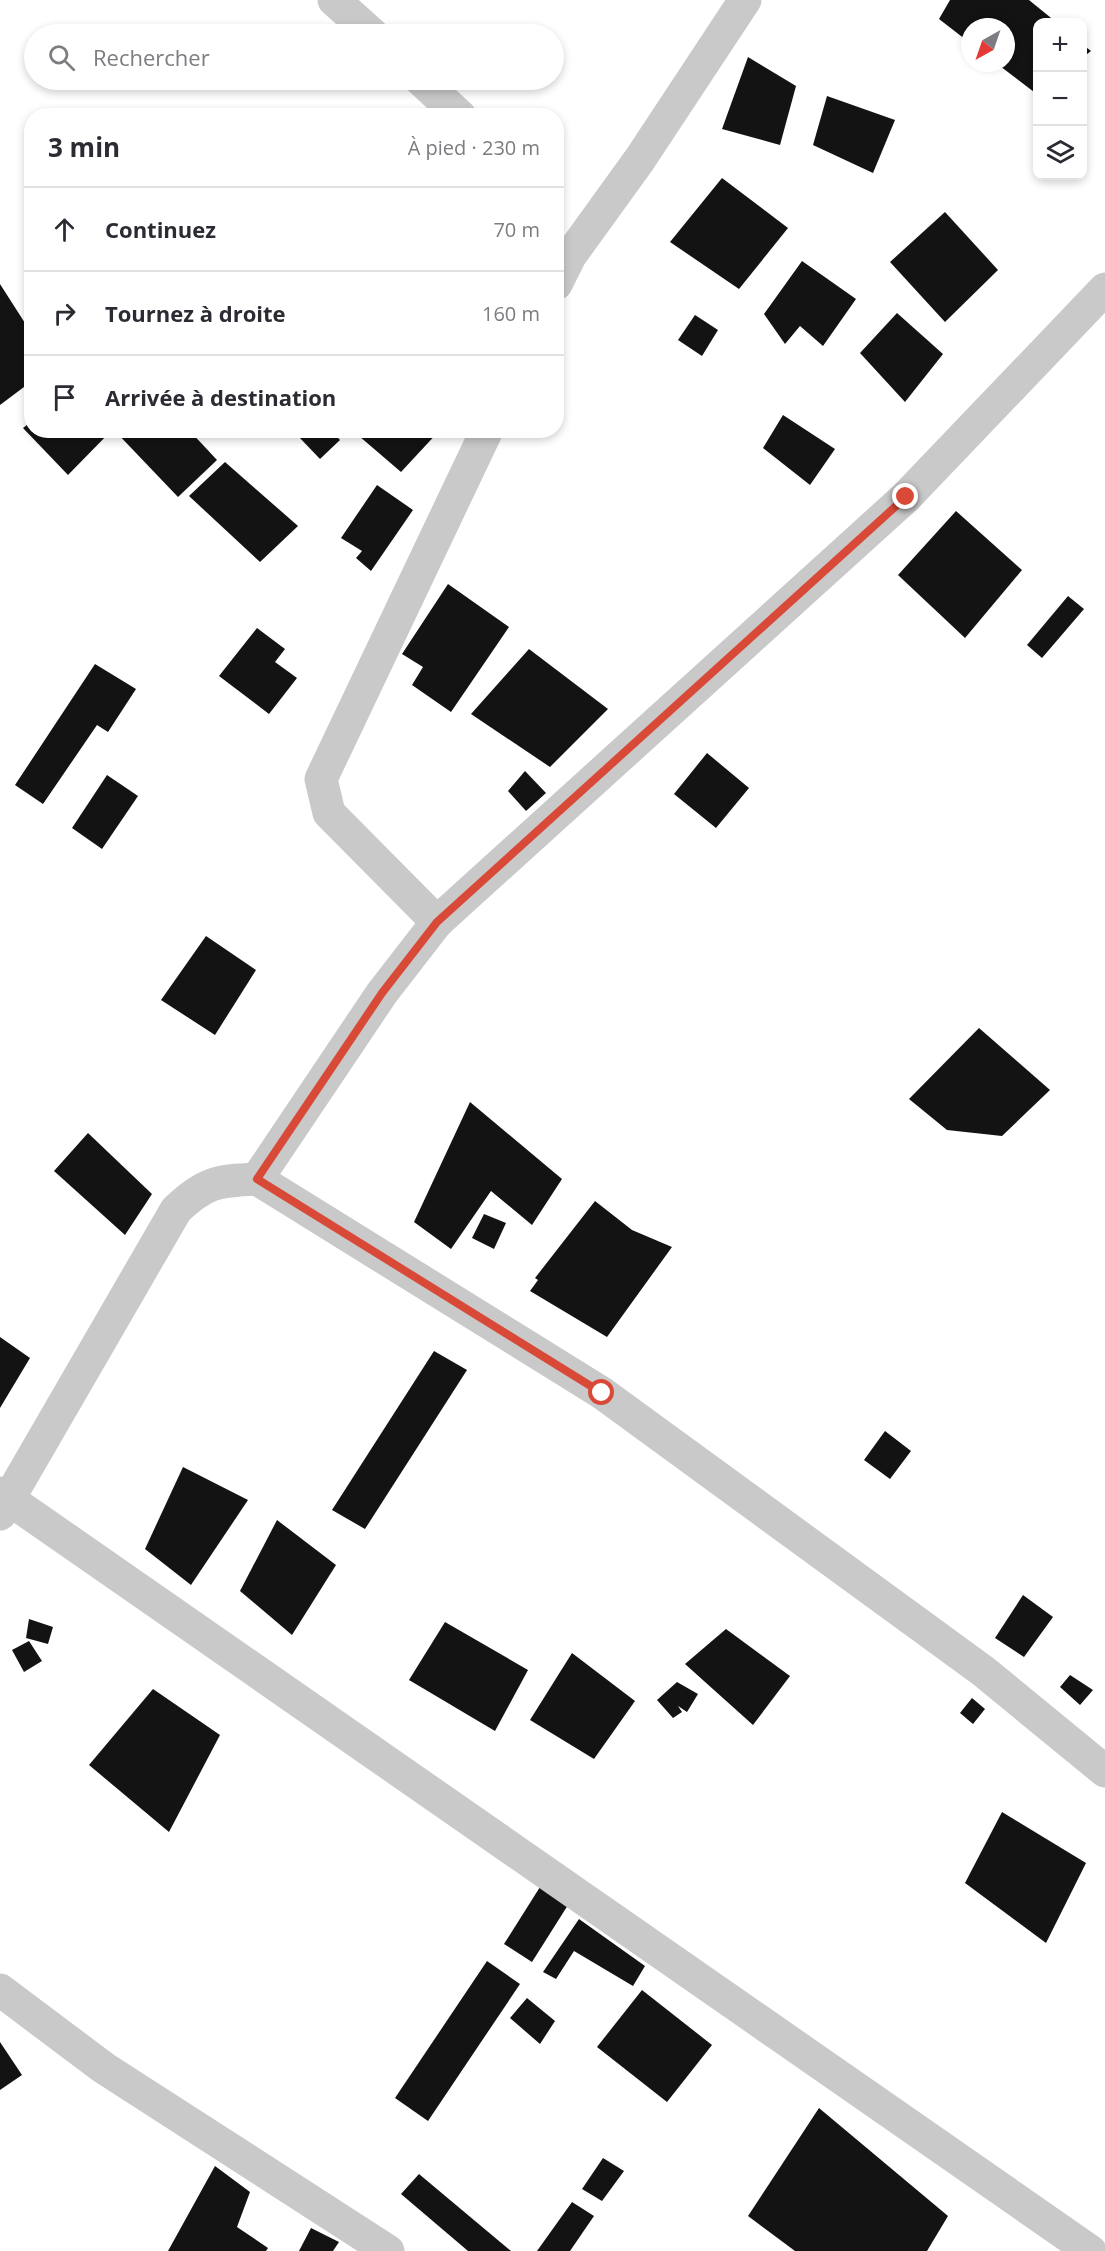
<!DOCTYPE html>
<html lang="fr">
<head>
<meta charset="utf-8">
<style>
  :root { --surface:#fff; --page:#f2f2f3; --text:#2b2b33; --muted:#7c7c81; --line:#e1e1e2 }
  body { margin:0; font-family:"Open Sans",sans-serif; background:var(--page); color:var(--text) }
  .controls { position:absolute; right:18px; top:18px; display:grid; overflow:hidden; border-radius:12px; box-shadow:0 3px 9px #0003 }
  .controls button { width:54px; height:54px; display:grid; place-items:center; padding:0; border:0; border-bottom:2px solid var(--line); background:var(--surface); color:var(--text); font:30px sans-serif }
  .compass { position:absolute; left:961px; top:18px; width:54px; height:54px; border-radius:50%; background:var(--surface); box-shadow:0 3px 9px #0003; rotate:220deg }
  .stop { position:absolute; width:18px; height:18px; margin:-14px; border:4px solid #d94938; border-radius:50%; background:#fff }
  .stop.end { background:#d94938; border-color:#fff; box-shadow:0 2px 6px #0008 }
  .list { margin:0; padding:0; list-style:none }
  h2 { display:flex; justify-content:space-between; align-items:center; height:78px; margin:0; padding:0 24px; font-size:26px }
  h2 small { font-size:20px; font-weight:400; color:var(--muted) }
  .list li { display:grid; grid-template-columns:39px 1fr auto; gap:18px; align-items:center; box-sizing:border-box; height:84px; padding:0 24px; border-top:2px solid var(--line) }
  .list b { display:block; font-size:22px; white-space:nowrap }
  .list em { font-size:20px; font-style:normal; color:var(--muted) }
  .icon { flex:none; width:33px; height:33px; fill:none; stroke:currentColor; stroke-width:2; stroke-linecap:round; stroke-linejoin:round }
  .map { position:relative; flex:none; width:1105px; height:2251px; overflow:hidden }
  .search { position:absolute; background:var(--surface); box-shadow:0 3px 9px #0003; left:24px; top:24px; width:540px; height:66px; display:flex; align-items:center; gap:15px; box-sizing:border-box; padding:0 21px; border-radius:33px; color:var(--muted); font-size:22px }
  .panel { position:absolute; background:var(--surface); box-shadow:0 3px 9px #0003; left:24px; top:108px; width:540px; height:330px; border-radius:24px }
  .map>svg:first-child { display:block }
  .building { fill:#131313 }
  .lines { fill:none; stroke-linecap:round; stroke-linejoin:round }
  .minor { stroke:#c9c9c9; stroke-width:33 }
  .route { stroke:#d94938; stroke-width:8 }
</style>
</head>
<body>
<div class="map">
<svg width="1105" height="2251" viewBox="0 0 1105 2251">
  <rect width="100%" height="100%" fill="#fff"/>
  <!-- building -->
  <g class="building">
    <path d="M950,0H1029L1056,22H1038V95L996,63H1006V27H970V43L939,19Z"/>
    <path d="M1082,44L1091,51L1082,58Z"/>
    <path d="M748,57L796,86L780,145L722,129Z"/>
    <path d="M827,96L895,120L873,173L813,145Z"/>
    <path d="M722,178L788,228L739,289L670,242Z"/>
    <path d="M945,212L998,270L945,322L890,262Z"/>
    <path d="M802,261L856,299L823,346L800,326L785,344L764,314Z"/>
    <path d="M0,284L32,334V381L0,405Z"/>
    <path d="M897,313L943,354L905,402L860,353Z"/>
    <path d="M695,315L718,330L702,356L678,340Z"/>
    <path d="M783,415L835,449L810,485L763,448Z"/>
    <path d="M32,421V430H112L68,475L23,428Z"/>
    <path d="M114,430H189L217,460L178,497Z"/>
    <path d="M305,430H331L340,440L320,459L298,436Z"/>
    <path d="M352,430H440L401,472Z"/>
    <path d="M225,462L298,526L260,562L189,496Z"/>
    <path d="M377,485L413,510L371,571L356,558L362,551L341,538Z"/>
    <path d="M956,511L1022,570L965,638L898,575Z"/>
    <path d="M448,584L509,627L451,712L412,685L423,667L402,654Z"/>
    <path d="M1068,596L1084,609L1042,658L1027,645Z"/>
    <path d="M257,628L285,649L275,662L297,678L269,714L219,676Z"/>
    <path d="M529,649L608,709L550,767L471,714Z"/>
    <path d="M95,664L136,689L108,732L97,725L43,804L15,785Z"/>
    <path d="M707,753L749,788L716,828L674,794Z"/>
    <path d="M525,771L546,793L526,811L508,791Z"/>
    <path d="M107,775L138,796L102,849L72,828Z"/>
    <path d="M206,936L256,970L215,1035L161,1000Z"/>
    <path d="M979,1028L1050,1090L1002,1136L947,1130L909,1099Z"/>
    <path d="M470,1102L562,1179L532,1225L491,1191L451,1249L414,1222Z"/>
    <path d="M88,1133L152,1194L125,1235L54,1171Z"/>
    <path d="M595,1201L632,1230L672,1247L607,1337L530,1291L538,1280L535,1278Z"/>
    <path d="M484,1214L506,1223L494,1249L472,1238Z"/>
    <path d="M0,1337L30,1358L0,1408Z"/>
    <path d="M434,1351L467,1370L365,1529L332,1510Z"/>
    <path d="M885,1431L911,1451L890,1479L864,1460Z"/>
    <path d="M183,1467L248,1500L191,1585L145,1549Z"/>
    <path d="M277,1520L336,1565L292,1635L240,1591Z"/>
    <path d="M1023,1595L1053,1617L1024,1657L995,1638Z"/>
    <path d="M29,1619L53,1627L48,1644L26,1638Z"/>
    <path d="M445,1622L528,1670L495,1731L409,1680Z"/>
    <path d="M726,1629L790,1676L753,1725L685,1664Z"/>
    <path d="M29,1641L42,1661L24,1672L12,1650Z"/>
    <path d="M572,1653L635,1701L594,1759L530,1720Z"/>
    <path d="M1070,1675L1093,1690L1080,1705L1060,1687Z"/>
    <path d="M677,1682L698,1694L687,1712L678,1706L682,1712L673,1718L657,1700Z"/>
    <path d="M153,1689L220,1735L169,1832L89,1765Z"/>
    <path d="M972,1698L985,1709L973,1724L960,1713Z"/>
    <path d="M1002,1812L1086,1863L1046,1943L965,1883Z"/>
    <path d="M540,1887L568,1905L532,1962L504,1944Z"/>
    <path d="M579,1919L645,1966L633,1986L574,1951L556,1979L543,1972Z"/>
    <path d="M487,1961L520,1984L428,2121L395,2098Z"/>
    <path d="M642,1990L712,2045L667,2102L597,2047Z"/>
    <path d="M527,1998L555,2021L540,2044L510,2018Z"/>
    <path d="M0,2042L22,2075L0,2090Z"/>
    <path d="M819,2108L948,2216L927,2251H795L748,2216Z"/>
    <path d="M603,2158L624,2171L602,2201L582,2189Z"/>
    <path d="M215,2166L250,2192L237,2227L268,2248L266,2251H168Z"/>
    <path d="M419,2174L511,2251H468L401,2194Z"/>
    <path d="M572,2202L594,2216L570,2251H537Z"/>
    <path d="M311,2228L339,2242L333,2251H299Z"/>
  </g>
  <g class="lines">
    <!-- minor -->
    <g class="minor">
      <path d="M334,0L372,34"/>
      <path d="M421,80L460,116"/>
      <path d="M556,284L570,256L640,159L745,0"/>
      <path d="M437,922L906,497L1105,289"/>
      <path d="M257,1179L602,1393L983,1671L1105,1771"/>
      <path d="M0,1493L1090,2251"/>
      <path d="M0,1514L176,1210C205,1182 217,1181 257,1179L382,993L437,922L329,813L321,779L487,430"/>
      <path d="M0,1990L104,2068L388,2251"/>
    </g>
  </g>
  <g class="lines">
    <!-- route -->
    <path class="route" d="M602,1393L257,1179L382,993L437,922L906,497"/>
  </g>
</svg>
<div class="controls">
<button>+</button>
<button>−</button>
<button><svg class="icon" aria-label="layers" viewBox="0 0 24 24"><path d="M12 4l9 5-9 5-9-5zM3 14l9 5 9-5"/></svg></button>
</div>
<svg class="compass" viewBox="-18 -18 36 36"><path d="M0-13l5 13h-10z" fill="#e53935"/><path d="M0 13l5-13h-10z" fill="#7c7c81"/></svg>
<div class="stop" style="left:602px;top:1393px"></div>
<div class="stop end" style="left:906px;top:497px"></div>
<div class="search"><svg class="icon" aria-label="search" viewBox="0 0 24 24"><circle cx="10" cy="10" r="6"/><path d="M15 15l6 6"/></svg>Rechercher</div>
<section class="panel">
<h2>3 min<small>À pied · 230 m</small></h2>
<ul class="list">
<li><svg class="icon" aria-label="ahead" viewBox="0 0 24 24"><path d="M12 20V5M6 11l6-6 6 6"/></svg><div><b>Continuez</b></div><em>70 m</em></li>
<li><svg class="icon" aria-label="right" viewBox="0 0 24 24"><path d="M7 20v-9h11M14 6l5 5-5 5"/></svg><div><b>Tournez à droite</b></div><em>160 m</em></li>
<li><svg class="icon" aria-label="arrive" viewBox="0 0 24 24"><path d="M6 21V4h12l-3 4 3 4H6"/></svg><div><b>Arrivée à destination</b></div></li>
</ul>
</section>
</div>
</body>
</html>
